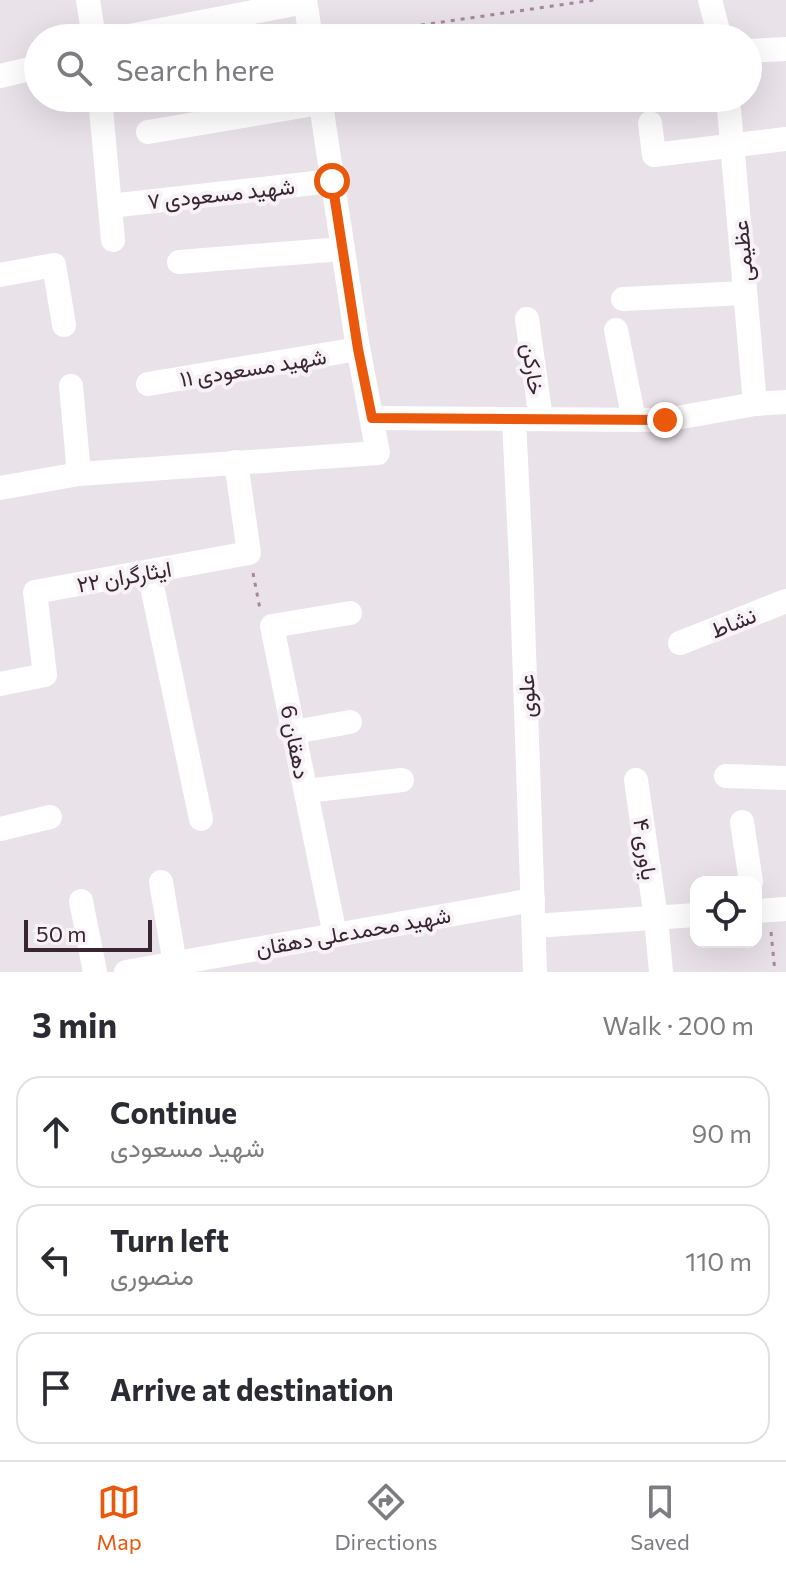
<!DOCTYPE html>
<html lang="en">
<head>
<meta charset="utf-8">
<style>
  :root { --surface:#fff; --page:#f7f7f7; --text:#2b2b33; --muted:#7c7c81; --line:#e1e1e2; --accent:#ea580c }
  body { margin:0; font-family:Commissioner,Vazirmatn,sans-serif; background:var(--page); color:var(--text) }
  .controls { position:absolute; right:24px; bottom:24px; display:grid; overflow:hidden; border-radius:16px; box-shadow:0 8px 32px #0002 }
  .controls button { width:72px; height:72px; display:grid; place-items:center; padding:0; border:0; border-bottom:2px solid var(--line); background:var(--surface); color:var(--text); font:40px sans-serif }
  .scale { position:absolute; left:24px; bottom:20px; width:128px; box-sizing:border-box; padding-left:8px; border:4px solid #392431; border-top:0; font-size:22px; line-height:28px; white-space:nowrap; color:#392431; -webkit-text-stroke:6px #f7f2f6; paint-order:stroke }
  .stop { position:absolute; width:24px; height:24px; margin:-18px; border:6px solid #ea580c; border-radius:50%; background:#fff }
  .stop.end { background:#ea580c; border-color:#fff; box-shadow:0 2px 8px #0008 }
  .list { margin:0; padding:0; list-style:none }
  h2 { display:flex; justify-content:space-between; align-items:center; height:104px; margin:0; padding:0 32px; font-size:34px }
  h2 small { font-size:26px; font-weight:400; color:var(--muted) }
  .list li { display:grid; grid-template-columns:52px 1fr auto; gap:24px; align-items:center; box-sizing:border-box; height:112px; margin:0 16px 16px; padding:0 16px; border:2px solid var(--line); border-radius:24px }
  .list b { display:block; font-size:30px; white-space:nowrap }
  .list p { margin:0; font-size:26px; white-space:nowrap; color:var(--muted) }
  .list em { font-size:26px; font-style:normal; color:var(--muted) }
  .icon { flex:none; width:44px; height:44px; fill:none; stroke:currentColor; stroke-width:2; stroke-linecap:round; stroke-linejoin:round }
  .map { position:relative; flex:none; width:786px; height:972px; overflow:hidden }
  .search { position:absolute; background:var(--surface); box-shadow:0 8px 32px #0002; left:24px; right:24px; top:24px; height:88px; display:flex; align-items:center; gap:20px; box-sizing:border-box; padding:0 28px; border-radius:44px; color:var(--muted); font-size:30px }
  .sheet { height:488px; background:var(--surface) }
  nav { display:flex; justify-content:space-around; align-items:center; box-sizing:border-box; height:112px; border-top:2px solid var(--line); background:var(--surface); font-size:22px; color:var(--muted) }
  nav a { display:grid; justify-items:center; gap:4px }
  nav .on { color:var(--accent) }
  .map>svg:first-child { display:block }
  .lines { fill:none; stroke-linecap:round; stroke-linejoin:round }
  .path { stroke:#aa869e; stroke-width:3; stroke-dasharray:4 6; stroke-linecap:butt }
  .minor { stroke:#fff; stroke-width:24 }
  .route { stroke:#ea580c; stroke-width:10 }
  .labels { text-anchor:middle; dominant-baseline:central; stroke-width:8; stroke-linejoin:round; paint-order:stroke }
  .street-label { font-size:22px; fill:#392431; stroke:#f7f2f6 }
</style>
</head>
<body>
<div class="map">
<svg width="786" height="972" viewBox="0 0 786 972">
  <rect width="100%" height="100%" fill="#eae2e9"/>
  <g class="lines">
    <!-- path -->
    <g class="path">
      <path d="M332,38L594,0"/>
      <path d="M253,573L260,609"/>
      <path d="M771,932L775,972"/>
    </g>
    <!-- minor -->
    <g class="minor">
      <path d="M88,0L94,38"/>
      <path d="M305,0L311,38"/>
      <path d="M710,0L720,38"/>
      <path d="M119,38L305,2"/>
      <path d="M748,51L786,49"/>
      <path d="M0,76L38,67"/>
      <path d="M100,98L113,240"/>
      <path d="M728,98L755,404"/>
      <path d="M650,123L654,155L786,139"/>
      <path d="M148,132L320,103"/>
      <path d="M110,206L332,181"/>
      <path d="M179,262L343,249"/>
      <path d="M0,275L54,265L64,325"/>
      <path d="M623,299L745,293"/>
      <path d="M527,319L541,419"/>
      <path d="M616,330L634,420"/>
      <path d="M148,384L358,349"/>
      <path d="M71,386L79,474"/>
      <path d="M372,418L665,420L755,404L786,402"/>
      <path d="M514,420L521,563L535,972"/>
      <path d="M0,488L79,474L378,453L357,342L320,98"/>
      <path d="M149,572L201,819"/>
      <path d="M680,643L786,601"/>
      <path d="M0,684L45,675L35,592L249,553L236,462"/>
      <path d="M294,732L350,722"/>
      <path d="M726,776L786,778"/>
      <path d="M636,780L656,918L661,972"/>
      <path d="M306,791L402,780"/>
      <path d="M742,822L751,882"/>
      <path d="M0,829L50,817"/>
      <path d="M161,882L175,964"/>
      <path d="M81,901L95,972"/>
      <path d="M756,911L786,909"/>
      <path d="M534,926L696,915"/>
      <path d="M335,935L272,626L350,613"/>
      <path d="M126,972L533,900"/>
    </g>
  </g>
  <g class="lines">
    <!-- route -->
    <path class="route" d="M332,181L358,349L372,418L665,420"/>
  </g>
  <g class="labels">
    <!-- street labels -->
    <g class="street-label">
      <text transform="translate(221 193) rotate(-6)">شهید مسعودی ۷</text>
      <text transform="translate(742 251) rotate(-95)">عظیمی</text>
      <text transform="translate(253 367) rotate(-9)">شهید مسعودی ۱۱</text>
      <text transform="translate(534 369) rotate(82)">خارکن</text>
      <text transform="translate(124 576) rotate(-10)">ایثارگران ۲۲</text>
      <text transform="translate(733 622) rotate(-22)">نشاط</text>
      <text transform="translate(526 696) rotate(-92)">علوی</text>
      <text transform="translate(296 742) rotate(79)">دهقان 6</text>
      <text transform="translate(646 849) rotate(82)">یاوری ۴</text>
      <text transform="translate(353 931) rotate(-10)">شهید محمدعلی دهقان</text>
    </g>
  </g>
</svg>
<div class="controls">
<button><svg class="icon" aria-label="locate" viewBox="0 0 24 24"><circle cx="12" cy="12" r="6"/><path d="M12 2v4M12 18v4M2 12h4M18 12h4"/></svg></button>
</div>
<div class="scale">50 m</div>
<div class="stop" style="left:332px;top:181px"></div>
<div class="stop end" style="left:665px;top:420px"></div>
<div class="search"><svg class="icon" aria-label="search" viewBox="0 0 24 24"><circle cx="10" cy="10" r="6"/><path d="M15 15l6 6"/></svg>Search here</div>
</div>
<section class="sheet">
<h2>3 min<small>Walk · 200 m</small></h2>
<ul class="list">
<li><svg class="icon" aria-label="ahead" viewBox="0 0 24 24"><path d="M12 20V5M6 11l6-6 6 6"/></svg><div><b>Continue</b><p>شهید مسعودی</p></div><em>90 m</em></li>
<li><svg class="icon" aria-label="left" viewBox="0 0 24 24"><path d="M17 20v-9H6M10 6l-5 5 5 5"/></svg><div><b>Turn left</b><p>منصوری</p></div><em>110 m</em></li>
<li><svg class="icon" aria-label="arrive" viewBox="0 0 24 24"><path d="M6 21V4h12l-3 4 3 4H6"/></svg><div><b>Arrive at destination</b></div></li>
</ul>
</section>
<nav>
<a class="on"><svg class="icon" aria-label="map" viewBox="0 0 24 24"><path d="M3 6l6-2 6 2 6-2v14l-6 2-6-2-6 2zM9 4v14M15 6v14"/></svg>Map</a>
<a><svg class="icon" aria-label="directions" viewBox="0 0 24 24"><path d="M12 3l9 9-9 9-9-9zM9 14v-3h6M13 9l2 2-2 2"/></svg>Directions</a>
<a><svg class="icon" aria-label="saved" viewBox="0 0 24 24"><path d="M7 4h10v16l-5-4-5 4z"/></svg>Saved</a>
</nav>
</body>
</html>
